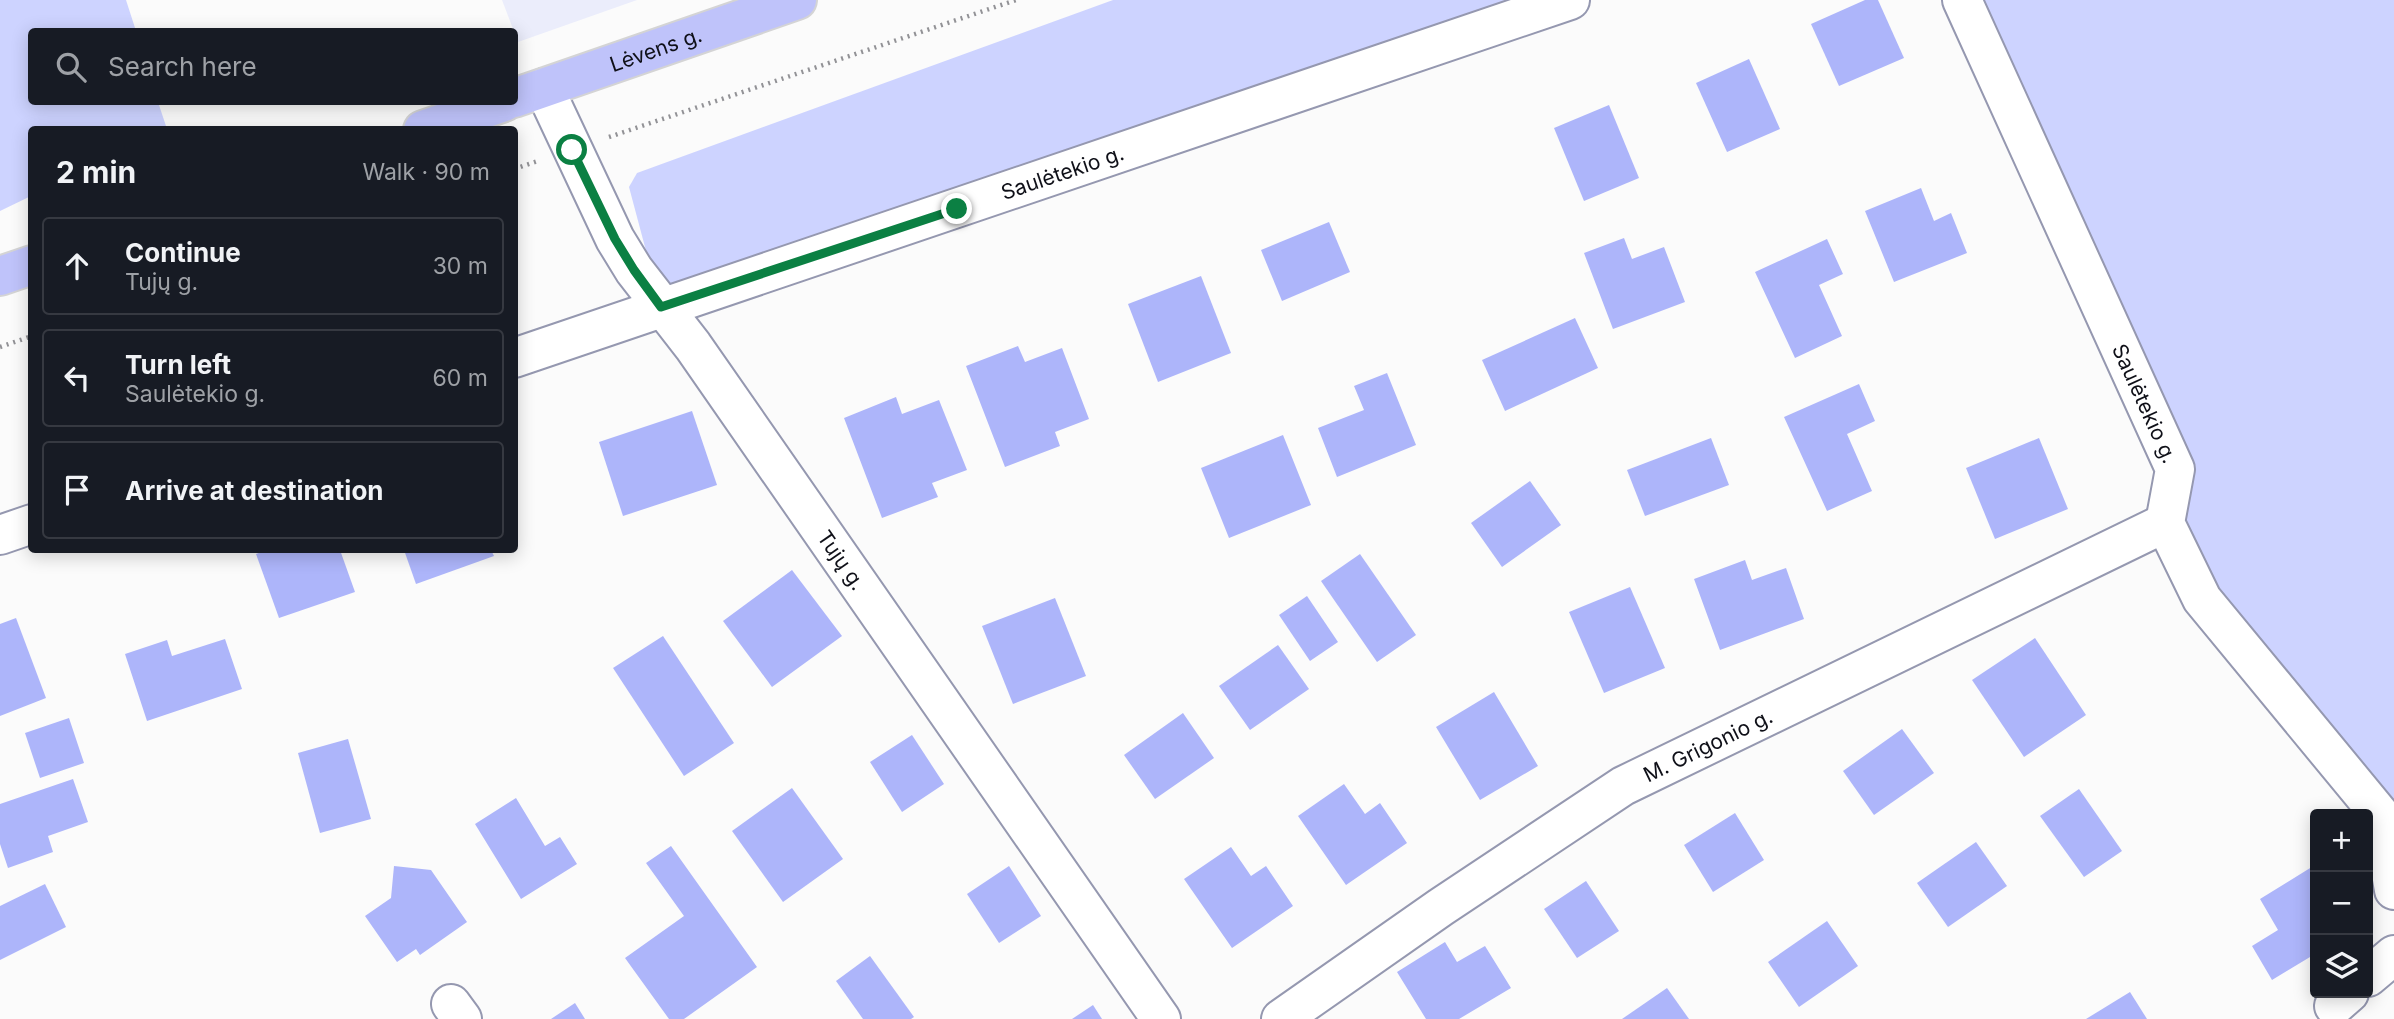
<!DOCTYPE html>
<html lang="en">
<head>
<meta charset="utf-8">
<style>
  :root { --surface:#171b24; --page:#20242c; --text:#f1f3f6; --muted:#9ea1a6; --line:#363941 }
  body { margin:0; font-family:Inter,sans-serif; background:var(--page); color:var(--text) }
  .controls { position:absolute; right:21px; bottom:21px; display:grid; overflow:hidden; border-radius:7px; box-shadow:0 4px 18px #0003 }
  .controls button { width:63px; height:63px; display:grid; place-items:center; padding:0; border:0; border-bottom:2px solid var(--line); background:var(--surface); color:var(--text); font:35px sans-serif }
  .stop { position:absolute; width:21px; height:21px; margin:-16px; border:5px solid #0b8043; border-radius:50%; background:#fff }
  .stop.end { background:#0b8043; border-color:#fff; box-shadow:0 2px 7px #0008 }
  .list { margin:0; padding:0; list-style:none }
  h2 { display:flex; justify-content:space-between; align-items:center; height:91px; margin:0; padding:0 28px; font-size:30px }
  h2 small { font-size:23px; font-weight:400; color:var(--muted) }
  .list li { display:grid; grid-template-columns:46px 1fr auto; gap:21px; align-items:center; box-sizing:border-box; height:98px; margin:0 14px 14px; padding:0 14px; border:2px solid var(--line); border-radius:7px }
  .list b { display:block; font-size:26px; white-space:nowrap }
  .list p { margin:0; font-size:23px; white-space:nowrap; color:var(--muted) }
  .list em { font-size:23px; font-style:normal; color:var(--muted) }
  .icon { flex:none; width:38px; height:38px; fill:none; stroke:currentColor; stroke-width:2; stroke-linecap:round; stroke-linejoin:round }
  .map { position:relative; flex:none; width:2394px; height:1019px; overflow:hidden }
  .search { position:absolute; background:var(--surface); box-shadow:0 4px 18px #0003; left:28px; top:28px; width:490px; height:77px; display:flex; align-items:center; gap:18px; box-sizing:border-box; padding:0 24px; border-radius:7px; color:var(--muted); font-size:26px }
  .panel { position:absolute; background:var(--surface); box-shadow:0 4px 18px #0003; left:28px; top:126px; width:490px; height:427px; border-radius:7px }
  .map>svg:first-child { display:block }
  .built { fill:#ebedfb }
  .green { fill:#cdd3ff }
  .building { fill:#adb5fa }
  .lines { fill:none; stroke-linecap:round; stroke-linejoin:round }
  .minor-casing { stroke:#9598b0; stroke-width:42 }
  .major-casing { stroke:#d4d4d5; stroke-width:42 }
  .path { stroke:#929296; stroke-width:4.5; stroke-dasharray:2 5; stroke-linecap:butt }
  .minor { stroke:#fff; stroke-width:38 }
  .major { stroke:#bfc3fa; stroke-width:38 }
  .route { stroke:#0b8043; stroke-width:9 }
  .labels { text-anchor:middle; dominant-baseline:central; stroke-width:7; stroke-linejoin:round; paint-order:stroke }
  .street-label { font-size:21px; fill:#0f1018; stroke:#fff }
</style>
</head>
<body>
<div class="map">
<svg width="2394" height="1019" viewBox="0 0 2394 1019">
  <rect width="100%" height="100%" fill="#fbfbfb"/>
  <!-- built -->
  <path class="built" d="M502,0H637L518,42Z"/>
  <!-- green -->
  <g class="green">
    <path d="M0,0H126L136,31L32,32V102H158L167,129L32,130L31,196L0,211Z"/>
    <path d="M1113,0H1567L661,307L629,187L637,173Z"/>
    <path d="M1962,0H2394V830L2165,523L2175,468Z"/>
  </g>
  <!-- building -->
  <g class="building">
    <path d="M1865,0H1878L1904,58L1839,86L1811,24Z"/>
    <path d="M1749,59L1780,129L1727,152L1696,83Z"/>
    <path d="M1609,105L1639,178L1584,201L1554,128Z"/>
    <path d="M1921,188L1934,221L1951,213L1967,253L1894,282L1865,211Z"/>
    <path d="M1329,222L1350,272L1282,301L1261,250Z"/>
    <path d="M1624,238L1632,259L1664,247L1685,302L1613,329L1584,253Z"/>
    <path d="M1827,239L1843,274L1819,285L1842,336L1795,358L1755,272Z"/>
    <path d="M1201,276L1231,353L1158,382L1128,304Z"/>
    <path d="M1575,318L1598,368L1505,411L1482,360Z"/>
    <path d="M1018,346L1025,362L1062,348L1089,419L1055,432L1060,446L1005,467L966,366Z"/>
    <path d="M1387,373L1416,445L1337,477L1318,428L1364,410L1354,386Z"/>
    <path d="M1859,384L1875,421L1847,434L1872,491L1827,511L1784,417Z"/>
    <path d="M896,397L902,414L939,400L967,470L932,483L938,497L882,518L844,418Z"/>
    <path d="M692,411L717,485L623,516L599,442Z"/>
    <path d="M1283,435L1311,505L1229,538L1201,468Z"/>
    <path d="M1711,438L1729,485L1645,516L1627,470Z"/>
    <path d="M2039,438L2068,509L1995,539L1966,468Z"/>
    <path d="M1530,481L1561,525L1502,567L1471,523Z"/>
    <path d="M267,550H340L355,592L279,618L256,554Z"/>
    <path d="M404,550H491L494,556L416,584Z"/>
    <path d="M1360,554L1416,635L1377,662L1321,581Z"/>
    <path d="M1745,560L1752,580L1786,568L1804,619L1720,650L1694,579Z"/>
    <path d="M792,570L842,636L772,687L723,621Z"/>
    <path d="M1630,587L1665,668L1604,693L1569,612Z"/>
    <path d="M1307,596L1338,642L1310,661L1279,615Z"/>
    <path d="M1055,598L1086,676L1013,704L982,626Z"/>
    <path d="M16,618L46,698L0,716V624Z"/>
    <path d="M663,636L734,743L684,776L613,668Z"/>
    <path d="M2035,638L2086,715L2024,757L1972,680Z"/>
    <path d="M225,639L242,689L147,721L125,654L167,640L172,656Z"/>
    <path d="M1278,645L1309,689L1250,730L1219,686Z"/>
    <path d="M1494,692L1538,766L1480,800L1436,727Z"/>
    <path d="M1183,713L1214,758L1155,799L1124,755Z"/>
    <path d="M69,718L84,763L40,778L25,733Z"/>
    <path d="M1902,729L1934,773L1874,815L1843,771Z"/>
    <path d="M912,735L944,784L902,812L870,762Z"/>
    <path d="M348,739L371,819L320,833L298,753Z"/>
    <path d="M73,779L88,822L48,836L53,852L8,868L0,844V804Z"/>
    <path d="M1344,784L1365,814L1380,803L1407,843L1346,885L1298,816Z"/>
    <path d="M792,788L843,859L783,902L732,831Z"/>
    <path d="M2079,789L2122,851L2084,877L2040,816Z"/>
    <path d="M516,798L545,846L560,837L577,864L521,899L475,824Z"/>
    <path d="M1735,813L1764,860L1713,892L1684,845Z"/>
    <path d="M1976,842L2007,886L1948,927L1917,883Z"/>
    <path d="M671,846L757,967L684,1019H669L625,958L684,916L646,863Z"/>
    <path d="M1231,847L1251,876L1266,866L1293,906L1232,948L1184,879Z"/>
    <path d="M2315,865V954L2272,980L2252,946L2278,930L2260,899Z"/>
    <path d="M394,866L431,870L467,922L420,955L416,949L397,962L365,916L391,898Z"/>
    <path d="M1009,866L1041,916L999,943L967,894Z"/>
    <path d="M1586,881L1619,931L1577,958L1544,909Z"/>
    <path d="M45,884L66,927L0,960V906Z"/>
    <path d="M1827,921L1858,966L1799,1007L1768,962Z"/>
    <path d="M1445,942L1457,962L1485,946L1511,988L1459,1019H1426L1397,972Z"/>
    <path d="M870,956L914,1017L911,1019H863L836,981Z"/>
    <path d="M1667,988L1689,1019H1622Z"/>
    <path d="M2130,992L2147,1019H2086Z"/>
    <path d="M575,1003L585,1019H551Z"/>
    <path d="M1093,1005L1102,1019H1072Z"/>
  </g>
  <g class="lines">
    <defs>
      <g id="minor">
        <path id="s1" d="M1962,0L2175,469L2165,523L2202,599L2381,816L2394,890"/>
        <path id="s2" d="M544,88L615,239L634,270L693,346L1161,1019"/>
        <path id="s3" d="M514,358L1570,0"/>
        <path d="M0,535L32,524"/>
        <path d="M2368,977L2394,955"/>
        <path d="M451,1004L462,1019"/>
        <path d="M2334,1006L2349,993"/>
        <path id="s4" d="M1281,1019L1441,907L1623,786L2165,523"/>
      </g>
      <g id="major">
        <path id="s5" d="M514,98L797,0"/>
        <path d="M423,130L504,102"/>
        <path d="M0,276L32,265"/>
      </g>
    </defs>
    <!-- minor casing -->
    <use href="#minor" class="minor-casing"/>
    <!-- major casing -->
    <use href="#major" class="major-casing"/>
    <!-- path -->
    <g class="path">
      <path d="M609,137L1016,0"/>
      <path d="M514,169L538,161"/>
      <path d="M0,347L32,336"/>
    </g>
    <!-- minor -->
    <use href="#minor" class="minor"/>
    <!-- major -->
    <use href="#major" class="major"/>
  </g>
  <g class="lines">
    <!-- route -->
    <path class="route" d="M572,150L615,239L634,270L661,307L957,209"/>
  </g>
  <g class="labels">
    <!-- street labels -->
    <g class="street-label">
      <text stroke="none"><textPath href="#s5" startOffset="150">Lėvens g.</textPath></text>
      <text stroke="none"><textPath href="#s3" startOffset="579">Saulėtekio g.</textPath></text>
      <text stroke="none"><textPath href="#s1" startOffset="443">Saulėtekio g.</textPath></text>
      <text stroke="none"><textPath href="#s2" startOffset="560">Tujų g.</textPath></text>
      <text stroke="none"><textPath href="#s4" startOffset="508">M. Grigonio g.</textPath></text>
    </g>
  </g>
</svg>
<div class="controls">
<button>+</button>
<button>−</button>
<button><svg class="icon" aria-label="layers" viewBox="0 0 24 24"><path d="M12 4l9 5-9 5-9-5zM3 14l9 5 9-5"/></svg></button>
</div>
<div class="stop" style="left:572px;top:150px"></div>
<div class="stop end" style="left:957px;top:209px"></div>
<div class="search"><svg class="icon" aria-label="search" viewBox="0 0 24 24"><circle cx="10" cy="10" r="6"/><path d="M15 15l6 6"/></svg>Search here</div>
<section class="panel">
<h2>2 min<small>Walk · 90 m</small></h2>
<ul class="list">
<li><svg class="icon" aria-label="ahead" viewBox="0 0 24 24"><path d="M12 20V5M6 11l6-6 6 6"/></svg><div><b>Continue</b><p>Tujų g.</p></div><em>30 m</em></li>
<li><svg class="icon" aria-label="left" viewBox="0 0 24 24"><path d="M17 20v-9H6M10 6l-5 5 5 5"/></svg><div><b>Turn left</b><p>Saulėtekio g.</p></div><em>60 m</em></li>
<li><svg class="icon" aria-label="arrive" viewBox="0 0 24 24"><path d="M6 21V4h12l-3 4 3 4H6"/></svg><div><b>Arrive at destination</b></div></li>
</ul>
</section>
</div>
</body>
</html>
